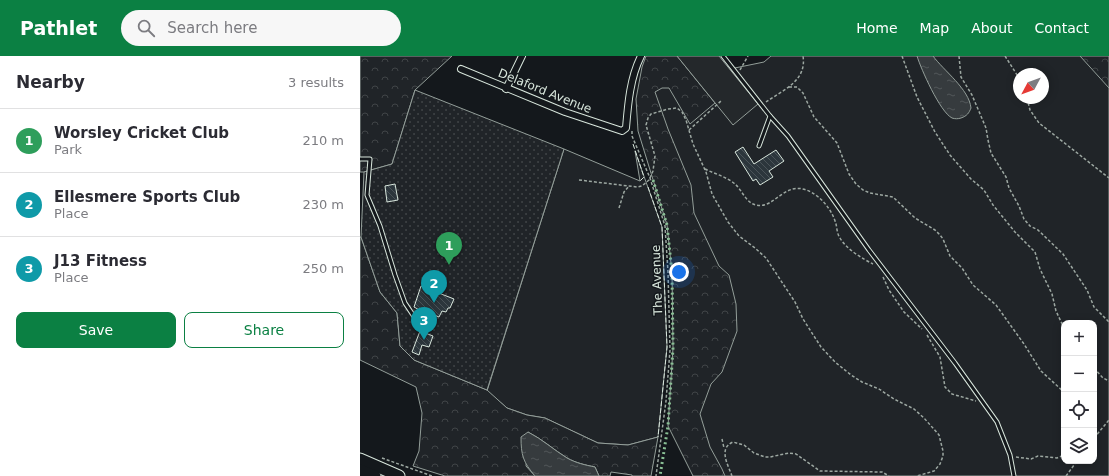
<!DOCTYPE html>
<html lang="en">
<head>
<meta charset="utf-8">
<style>
  :root { --surface:#fff; --page:#f7f7f7; --text:#2b2b33; --muted:#7c7c81; --line:#e1e1e2; --accent:#0b8043 }
  body { margin:0; font-family:"DejaVu Sans",sans-serif; background:var(--page); color:var(--text) }
  .controls { position:absolute; right:12px; bottom:12px; display:grid; overflow:hidden; border-radius:8px; box-shadow:0 2px 10px #0003 }
  .controls button { width:36px; height:36px; display:grid; place-items:center; padding:0; border:0; border-bottom:1px solid var(--line); background:var(--surface); color:var(--text); font:20px sans-serif }
  .compass { position:absolute; left:653px; top:12px; width:36px; height:36px; border-radius:50%; background:var(--surface); box-shadow:0 2px 10px #0003; rotate:229deg }
  .you { position:absolute; left:319px; top:216px; width:14px; height:14px; margin:-10px; border:3px solid #fff; border-radius:50%; background:#1a73e8; box-shadow:0 0 0 6px #1a73e833 }
  .badge { display:grid; place-items:center; width:26px; height:26px; border-radius:50%; background:var(--accent); color:#fff; font-size:13px; font-weight:700 }
  .pin { position:absolute; translate:-50% -33px; filter:drop-shadow(0 1px 2px #0008) }
  .pin::after { content:''; position:absolute; top:21px; width:14px; height:12px; background:inherit; clip-path:polygon(0 0,100% 0,50% 100%) }
  .list { margin:0; padding:0; list-style:none }
  h2 { display:flex; justify-content:space-between; align-items:center; height:52px; margin:0; padding:0 16px; font-size:17px }
  h2 small { font-size:13px; font-weight:400; color:var(--muted) }
  .list li { display:grid; grid-template-columns:26px 1fr auto; gap:12px; align-items:center; box-sizing:border-box; height:64px; padding:0 16px; border-top:1px solid var(--line) }
  .list b { display:block; font-size:15px; white-space:nowrap }
  .list p { margin:0; font-size:13px; white-space:nowrap; color:var(--muted) }
  .list em { font-size:13px; font-style:normal; color:var(--muted) }
  .actions { display:flex; gap:8px; padding:12px 16px }
  .actions a { flex:1; padding:9px 0; border:1px solid var(--accent); border-radius:8px; text-align:center; font-size:14px; color:var(--accent) }
  .actions .main { background:var(--accent); color:#fff }
  .icon { flex:none; width:22px; height:22px; fill:none; stroke:currentColor; stroke-width:2; stroke-linecap:round; stroke-linejoin:round }
  .map { position:relative; flex:none; width:749px; height:420px; overflow:hidden }
  header { display:flex; align-items:center; gap:24px; box-sizing:border-box; height:56px; padding:0 20px; background:var(--accent); color:#fff }
  header strong { font-size:19px }
  nav { display:flex; gap:22px; margin-inline-start:auto; font-size:14px }
  .search { width:280px; height:36px; background:var(--page); display:flex; align-items:center; gap:10px; box-sizing:border-box; padding:0 14px; border-radius:22px; color:var(--muted); font-size:15px }
  main { display:flex }
  aside { flex:1; background:var(--surface) }
  .map>svg:first-child { display:block }
  .grass { fill:#202428; stroke:#939e99; fill-rule:evenodd }
  .forest { fill:url(#forest-crowns); stroke:#939e99 }
  .park { fill:url(#park-dots); stroke:#939e99 }
  .parking { fill:#24282b; stroke:#939e99 }
  .water { fill:url(#water-ripples); stroke:#939e99 }
  .building { fill:url(#building-back-hatch); stroke:#d8e6dc }
  .lines { fill:none; stroke-linecap:round; stroke-linejoin:round }
  .service-casing { stroke:#d8e6dc; stroke-width:5 }
  .minor-casing { stroke:#d8e6dc; stroke-width:8 }
  .trunk-casing { stroke:#d8e6dc; stroke-width:13 }
  .path { stroke:#9da8a2; stroke-width:1.5; stroke-dasharray:3 2; stroke-linecap:butt }
  .service { stroke:#14181c; stroke-width:3 }
  .minor { stroke:#14181c; stroke-width:6 }
  .trunk { stroke:#14181c; stroke-width:11 }
  .hedge { stroke:#8ac095; stroke-width:3; stroke-dasharray:2 3; stroke-linecap:butt }
  .fence { stroke:#d8e6dc; stroke-width:1; stroke-dasharray:5 2; stroke-linecap:butt }
  .labels { text-anchor:middle; dominant-baseline:central; stroke-width:3; stroke-linejoin:round; paint-order:stroke }
  .street-label { font-size:12px; fill:#d8e6dc; stroke:#14181c }
</style>
</head>
<body>
<header>
<strong>Pathlet</strong>
<div class="search"><svg class="icon" aria-label="search" viewBox="0 0 24 24"><circle cx="10" cy="10" r="6"/><path d="M15 15l6 6"/></svg>Search here</div>
<nav><a>Home</a><a>Map</a><a>About</a><a>Contact</a></nav>
</header>
<main>
<aside>
<h2>Nearby<small>3 results</small></h2>
<ul class="list">
<li><span class="badge" style="background:#2e9e5b">1</span><div><b>Worsley Cricket Club</b><p>Park</p></div><em>210 m</em></li>
<li><span class="badge" style="background:#0f9aa8">2</span><div><b>Ellesmere Sports Club</b><p>Place</p></div><em>230 m</em></li>
<li><span class="badge" style="background:#0f9aa8">3</span><div><b>J13 Fitness</b><p>Place</p></div><em>250 m</em></li>
</ul>
<div class="actions"><a class="main">Save</a><a>Share</a></div>
</aside>
<div class="map">
<svg width="749" height="420" viewBox="0 0 749 420">
  <defs>
    <pattern id="forest-crowns" width="20" height="18" patternUnits="userSpaceOnUse"><rect width="20" height="18" fill="#202428"/><path d="M2 6a3 3 0 1 1 6 0M12 15a3 3 0 1 1 6 0" fill="none" stroke="#404447"/></pattern>
    <pattern id="park-dots" width="8" height="8" patternUnits="userSpaceOnUse"><rect width="8" height="8" fill="#202428"/><path d="M2 2h.1M6 6h.1" fill="none" stroke="#404447" stroke-width="1.8" stroke-linecap="round"/></pattern>
    <pattern id="water-ripples" width="26" height="14" patternUnits="userSpaceOnUse"><rect width="26" height="14" fill="#363b3e"/><path d="M2 4q2-2 4 0t4 0M15 11q2-2 4 0t4 0" fill="none" stroke="#525759"/></pattern>
    <pattern id="building-back-hatch" width="6" height="6" patternUnits="userSpaceOnUse"><rect width="6" height="6" fill="#2c363c"/><path d="M-1 5l2 2M0 0l6 6M5-1l2 2" fill="none" stroke="#4a5358"/></pattern>
  </defs>
  <rect width="100%" height="100%" fill="#14181c"/>
  <!-- grass -->
  <g class="grass">
    <path d="M411,0H749V420H333L325,251L292,29L404,6ZM659,18H683V42H659ZM704,267H734V405H704Z"/>
    <path d="M204,93L280,125L275,95L302,171L307,291L298,381L268,389L238,387L185,362L167,359L147,352L127,335Z"/>
  </g>
  <!-- forest -->
  <g class="forest">
    <path d="M0,0H92L55,34L32,108L4,116H0Z"/>
    <path d="M286,0H317L355,47L330,68L309,32H302L295,36L308,73L331,129L334,157L359,210L369,219L376,248L377,275L362,316L351,328L340,358L350,391L362,413L365,420H333L308,370L313,292L312,217L307,169L278,75L276,43L282,11Z"/>
    <path d="M720,0H749V32Z"/>
    <path d="M0,181H1L20,236L37,257L40,290L54,304L127,334L147,352L167,359L185,362L238,387L268,389L298,381L291,420H272V419L251,416L250,420H239L235,411C225,409 216,407 207,402C194,394 182,383 168,376L166,410L175,420H85L53,410L59,395L62,357L56,331L0,304Z"/>
  </g>
  <!-- park -->
  <path class="park" d="M55,34L204,93L127,334L54,304L40,290L37,257L20,236L1,181L4,116L32,108Z"/>
  <!-- parking -->
  <path class="parking" d="M317,0H359L398,48L373,69Z"/>
  <!-- water -->
  <g class="water">
    <path d="M557,0H573C584,15 609,33 611,52C609,57 607,60 601,62C598,63 595,63 592,62C580,56 561,13 557,0Z"/>
    <path d="M168,376C182,383 194,394 207,402C216,407 225,409 235,411L239,420H175C163,406 161,399 161,381Z"/>
  </g>
  <!-- building -->
  <g class="building">
    <path d="M383,91L394,108L416,94L424,105L409,115L413,121L400,129L396,123L393,125L375,96Z"/>
    <path d="M35,128L38,144L27,146L25,130Z"/>
    <path d="M61,230L94,243L90,252H88L86,256L82,255L79,261L69,257L68,259L54,251Z"/>
    <path d="M60,275L73,280L69,291L62,289L59,299L52,296Z"/>
  </g>
  <g class="lines">
    <defs>
      <g id="service">
        <path d="M363,0L410,60L399,90"/>
        <path d="M410,60L428,80L509,194L595,307L637,366L650,399L654,420"/>
        <path d="M0,103H10L7,139L20,170L35,219L45,247L57,265L69,271"/>
      </g>
      <g id="minor">
        <path d="M101,13L205,56L262,75L266,72C268,48 270,22 281,0"/>
        <path d="M146,33L162,0"/>
      </g>
      <g id="trunk">
        <path d="M0,403L39,420"/>
        <path d="M0,414L15,420"/>
      </g>
    </defs>
    <!-- service casing -->
    <use href="#service" class="service-casing"/>
    <!-- minor casing -->
    <use href="#minor" class="minor-casing"/>
    <!-- trunk casing -->
    <use href="#trunk" class="trunk-casing"/>
    <!-- path -->
    <g class="path">
      <path d="M542,0L557,41L575,76L590,99L611,123L624,134L633,149L655,176L675,196L680,213L692,238L696,255L704,272"/>
      <path d="M599,0L601,21L612,39L626,72L628,84L631,97L646,121L649,132L659,150L664,163L670,170L678,174L703,198L727,234L734,251L749,266"/>
      <path d="M645,0L659,22"/>
      <path d="M380,14L388,0"/>
      <path d="M429,31H437L443,37L454,61L477,87L489,118L496,128L503,134L510,137L533,141L555,162L575,174L580,179L583,183L590,200L602,212L613,229L636,249L664,288L681,315L704,336"/>
      <path d="M667,42L670,54L679,67L749,122"/>
      <path d="M406,46C423,34 447,25 443,0"/>
      <path d="M329,74L361,45"/>
      <path d="M272,75V80L290,122L305,170L308,216L310,294L306,345L296,420"/>
      <path d="M345,113C355,118 367,121 375,128C382,134 386,147 396,149C417,154 426,117 457,140C466,147 473,157 476,168C477,172 477,178 480,182C486,193 503,203 513,208"/>
      <path d="M219,124L277,131L282,130L289,124L293,115L295,100L286,69L288,62L291,58L308,53L317,52L322,56L326,64L333,88L346,116L352,138L368,166L379,180L395,192L406,202L435,246L443,263L461,291L475,306L491,319L502,326L519,333L534,343L554,353L564,362L579,379L583,395V400L580,408L574,415L557,420"/>
      <path d="M259,152L264,136L269,130"/>
      <path d="M523,221L529,234L544,256L562,273"/>
      <path d="M567,279L580,301L585,331L592,338L616,345"/>
      <path d="M734,312L743,322L749,325"/>
      <path d="M734,382L749,364"/>
      <path d="M362,383L364,392"/>
      <path d="M656,401L671,403L678,400L697,402L704,399"/>
      <path d="M22,402L72,420"/>
      <path d="M372,420C368,409 358,392 373,386L384,389L394,397L405,401H410L429,397L436,398L460,415L522,416L529,420"/>
      <path d="M706,420L717,405"/>
    </g>
    <!-- service -->
    <use href="#service" class="service"/>
    <!-- minor -->
    <use href="#minor" class="minor"/>
    <!-- trunk -->
    <use href="#trunk" class="trunk"/>
    <!-- hedge -->
    <path class="hedge" d="M293,124L307,169L312,217L313,292L308,370L300,420"/>
    <!-- fence -->
    <g class="fence">
      <path d="M273,88L284,121L280,125"/>
      <path d="M288,131L302,171L307,291L298,381"/>
    </g>
  </g>
  <g class="labels">
    <!-- street labels -->
    <g class="street-label">
      <text transform="translate(185 35) rotate(22)">Delaford Avenue</text>
      <text transform="translate(297 224) rotate(-92)">The Avenue</text>
    </g>
  </g>
</svg>
<div class="controls">
<button>+</button>
<button>−</button>
<button><svg class="icon" aria-label="locate" viewBox="0 0 24 24"><circle cx="12" cy="12" r="6"/><path d="M12 2v4M12 18v4M2 12h4M18 12h4"/></svg></button>
<button><svg class="icon" aria-label="layers" viewBox="0 0 24 24"><path d="M12 4l9 5-9 5-9-5zM3 14l9 5 9-5"/></svg></button>
</div>
<svg class="compass" viewBox="-18 -18 36 36"><path d="M0-13l5 13h-10z" fill="#e53935"/><path d="M0 13l5-13h-10z" fill="#7c7c81"/></svg>
<div class="you"></div>
<div class="pin badge" style="left:89px;top:209px;background:#2e9e5b">1</div>
<div class="pin badge" style="left:74px;top:247px;background:#0f9aa8">2</div>
<div class="pin badge" style="left:64px;top:284px;background:#0f9aa8">3</div>
</div>
</main>
</body>
</html>
